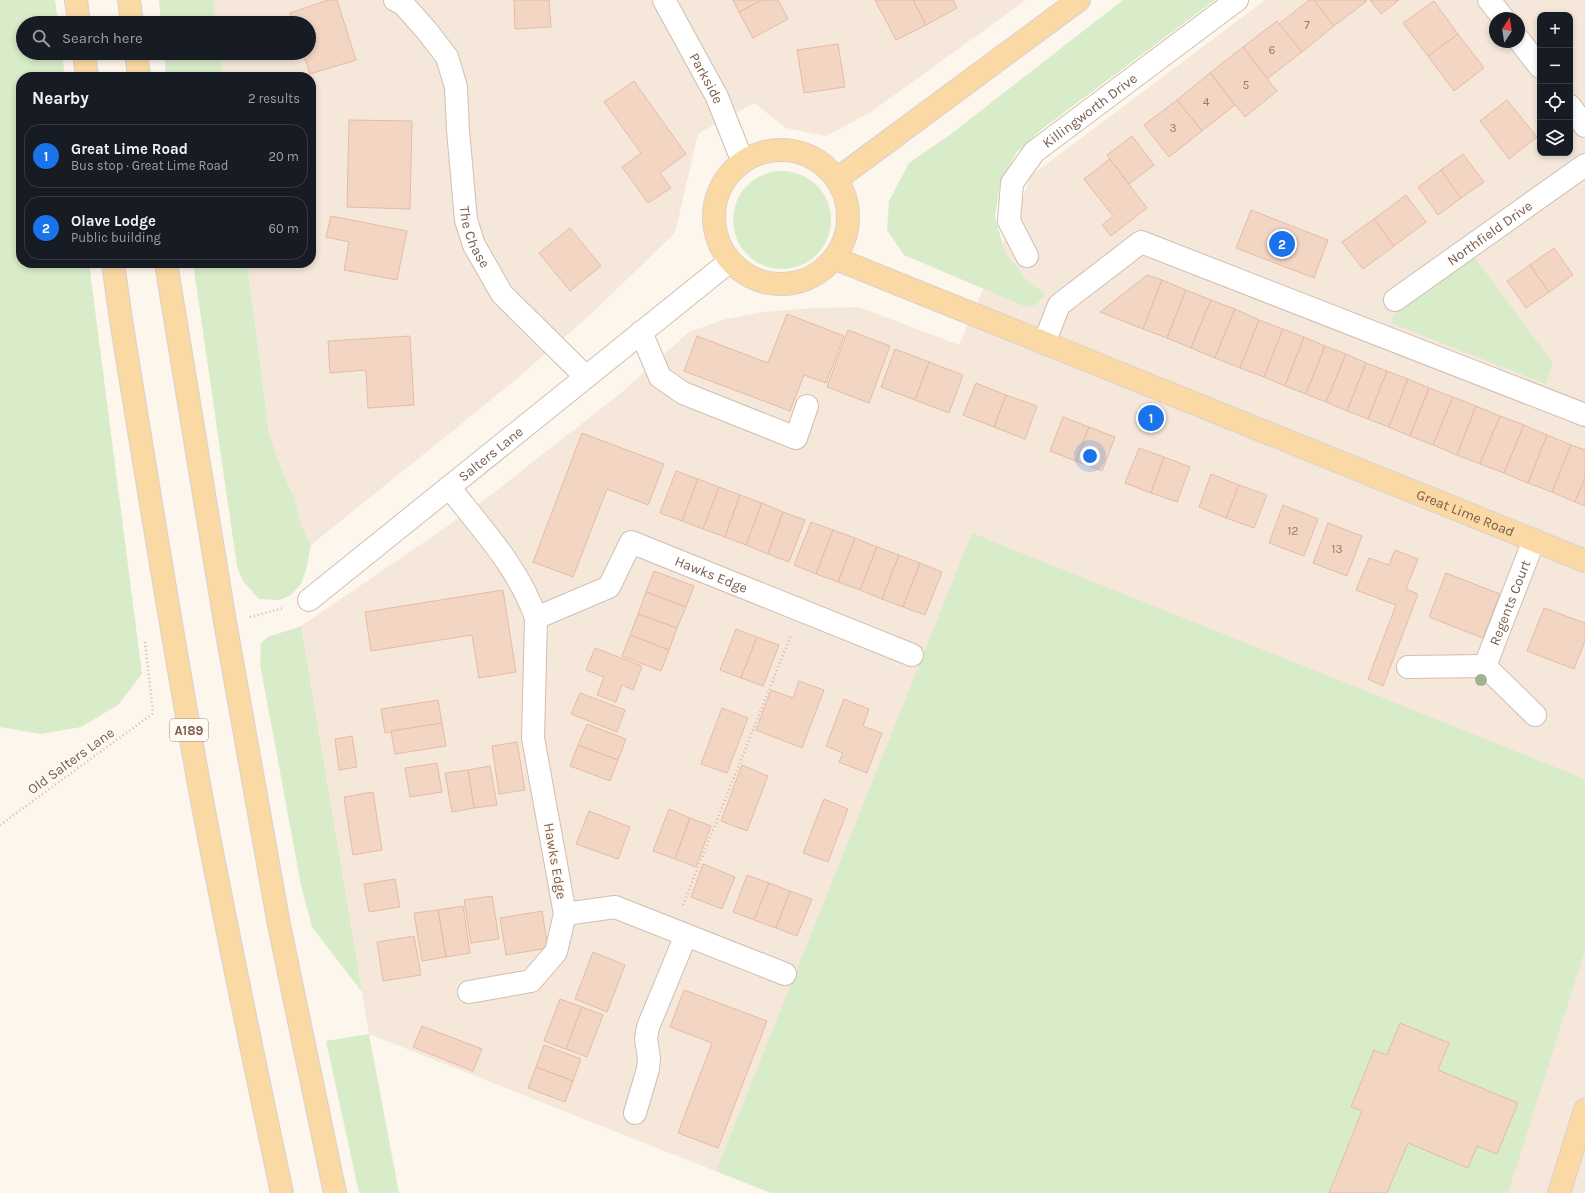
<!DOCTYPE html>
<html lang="en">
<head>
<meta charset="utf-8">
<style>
  :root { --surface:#171b24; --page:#242831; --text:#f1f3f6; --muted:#9ea1a6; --line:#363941; --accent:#1a73e8 }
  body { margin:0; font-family:Karla,sans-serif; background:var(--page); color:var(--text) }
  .controls { position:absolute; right:12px; top:12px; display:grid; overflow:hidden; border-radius:8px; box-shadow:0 2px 6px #0003 }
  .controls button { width:36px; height:36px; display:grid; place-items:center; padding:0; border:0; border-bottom:1px solid var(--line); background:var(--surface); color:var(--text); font:20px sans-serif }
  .compass { position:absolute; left:1489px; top:12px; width:36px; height:36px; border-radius:50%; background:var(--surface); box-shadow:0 2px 6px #0003; rotate:12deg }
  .you { position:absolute; left:1090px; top:456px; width:14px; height:14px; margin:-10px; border:3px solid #fff; border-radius:50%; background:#1a73e8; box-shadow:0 0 0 6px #1a73e833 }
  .badge { display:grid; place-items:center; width:26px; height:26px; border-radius:50%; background:var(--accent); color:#fff; font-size:13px; font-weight:700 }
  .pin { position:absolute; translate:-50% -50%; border:2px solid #fff; box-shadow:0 1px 4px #0006 }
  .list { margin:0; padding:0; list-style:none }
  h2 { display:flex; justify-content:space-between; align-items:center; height:52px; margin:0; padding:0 16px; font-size:17px }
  h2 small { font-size:13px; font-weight:400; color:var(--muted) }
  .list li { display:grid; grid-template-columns:26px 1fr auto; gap:12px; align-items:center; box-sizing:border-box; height:64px; margin:0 8px 8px; padding:0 8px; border:1px solid var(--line); border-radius:16px }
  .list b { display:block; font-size:15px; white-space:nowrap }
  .list p { margin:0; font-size:13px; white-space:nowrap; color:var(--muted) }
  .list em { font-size:13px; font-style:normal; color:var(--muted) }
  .icon { flex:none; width:22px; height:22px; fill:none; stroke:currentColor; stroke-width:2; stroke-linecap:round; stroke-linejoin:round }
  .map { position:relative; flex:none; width:1585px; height:1193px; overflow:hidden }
  .search { position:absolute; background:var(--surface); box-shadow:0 2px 6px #0003; left:16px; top:16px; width:300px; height:44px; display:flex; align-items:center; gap:10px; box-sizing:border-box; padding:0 14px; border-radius:22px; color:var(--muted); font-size:15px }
  .panel { position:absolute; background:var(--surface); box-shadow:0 2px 6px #0003; left:16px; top:72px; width:300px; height:196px; border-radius:16px }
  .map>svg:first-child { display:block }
  .residential { fill:#f5e8da; fill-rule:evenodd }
  .green { fill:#d8ecc9 }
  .building { fill:#f3d5c3; stroke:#e6bba3 }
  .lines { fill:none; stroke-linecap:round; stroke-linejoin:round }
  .minor-casing { stroke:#d1beb0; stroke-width:24 }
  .major-casing { stroke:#dad1cd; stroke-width:24 }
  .path { stroke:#d9b8a5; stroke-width:2.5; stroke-dasharray:1 3; stroke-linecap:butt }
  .minor { stroke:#fff; stroke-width:22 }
  .major { stroke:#fbd9a5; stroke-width:22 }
  .tree { fill:#a0b28e }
  .labels { text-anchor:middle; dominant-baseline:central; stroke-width:3; stroke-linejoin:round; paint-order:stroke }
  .number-label { font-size:12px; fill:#987a6a }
  .shield { fill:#fffaf3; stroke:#a28b7f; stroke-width:1 }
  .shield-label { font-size:13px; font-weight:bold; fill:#7a5c4d }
  .street-label { font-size:14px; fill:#7a5c4d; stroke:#fffaf3 }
</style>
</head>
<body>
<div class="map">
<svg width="1585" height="1193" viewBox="0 0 1585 1193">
  <rect width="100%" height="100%" fill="#fdf6ec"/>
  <!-- residential -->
  <g class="residential">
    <path d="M213,0H1026L871,112L826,136L786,128L754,103L698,134L675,233L591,314L512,383L311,545L290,558L269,434L247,263H311V77H223L220,53H309V23H216Z"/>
    <path d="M1265,0H1585V1193H771L369,1034L301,626L445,528L492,494L622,392L689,332L726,319L764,312L813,308L859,307L959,345L1032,175ZM1540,15H1570V153H1540ZM1495,18H1519V42H1495Z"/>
  </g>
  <!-- green -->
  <g class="green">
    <path d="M0,0H55L58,23H23V53H62L65,77H21V263H89L142,674L118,705L81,727L41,734L0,727Z"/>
    <path d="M159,0H213L216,23H161Z"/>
    <path d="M1123,0H1215L1042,129L1017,152L1000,182L995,217L1005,253L1029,283L1046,294L1036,305L1026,307L904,255L887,230L889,201L909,163L951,134Z"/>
    <path d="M164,53H220L223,77H166Z"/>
    <circle cx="782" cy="220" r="49"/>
    <path d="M1475,258L1553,363L1546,384L1391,323L1395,312Z"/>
    <path d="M193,263H247L269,434L282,471L294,498L301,526L311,545L306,570L301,584L291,595L280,600L259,599L243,581L237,566Z"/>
    <path d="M972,533L1585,779V950L1508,1193H771L716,1171Z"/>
    <path d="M301,626L362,992L312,927L301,885L260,664L261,643L268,637Z"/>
    <path d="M369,1034L399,1193H359L326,1041Z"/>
  </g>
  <!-- building -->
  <g class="building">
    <path d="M328,0H337L356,60L310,74L303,53H309V23H293L290,13Z"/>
    <path d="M514,0H549L551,27L515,29Z"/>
    <path d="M733,0H762L739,12Z"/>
    <path d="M762,0H778L788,19L753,38L739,12Z"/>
    <path d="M875,0H913L926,25L896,40Z"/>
    <path d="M913,0H953L957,8L926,25Z"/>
    <path d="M1309,0H1314L1334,26L1302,52L1279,24Z"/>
    <path d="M1314,0H1366L1367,1L1334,26Z"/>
    <path d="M1370,0H1399L1381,14Z"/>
    <path d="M1434,1L1458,34L1428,56L1403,23Z"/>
    <path d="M1277,21L1302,52L1267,79L1243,47Z"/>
    <path d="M1458,34L1484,68L1454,91L1428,56Z"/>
    <path d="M838,44L845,87L804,93L797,50Z"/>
    <path d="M1243,47L1277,91L1245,117L1210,73Z"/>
    <path d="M1210,73L1235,105L1202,131L1177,100Z"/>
    <path d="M634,81L686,154L660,173L671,188L648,203L622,167L641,153L604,102Z"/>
    <path d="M1177,100L1202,131L1169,157L1144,125Z"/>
    <path d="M1507,100L1537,137L1509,159L1480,121Z"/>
    <path d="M349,120L412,121L410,209L347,207Z"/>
    <path d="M1132,136L1154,165L1129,184L1107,155Z"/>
    <path d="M1463,154L1484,182L1461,198L1441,170Z"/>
    <path d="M1110,159L1147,208L1111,236L1102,225L1113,216L1084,179Z"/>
    <path d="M1441,170L1461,198L1438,215L1418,187Z"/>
    <path d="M1406,195L1426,222L1394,246L1374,219Z"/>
    <path d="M1251,210L1328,240L1314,278L1236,248Z"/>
    <path d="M331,216L407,231L397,280L344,270L349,242L326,237Z"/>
    <path d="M1374,219L1394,246L1363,269L1342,242Z"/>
    <path d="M570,228L601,266L570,291L539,253Z"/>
    <path d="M1554,248L1573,275L1549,292L1530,265Z"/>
    <path d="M1530,265L1549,292L1526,308L1507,281Z"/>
    <path d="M1147,275L1162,280L1143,329L1100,312Z"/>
    <path d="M1162,280L1186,290L1167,338L1143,329Z"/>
    <path d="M1186,290L1211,300L1191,348L1167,338Z"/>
    <path d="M1211,300L1235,309L1215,358L1191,348Z"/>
    <path d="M1235,309L1259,320L1240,368L1215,358Z"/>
    <path d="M787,314L844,336L826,383L804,375L790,411L684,371L697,336L768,363Z"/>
    <path d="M1259,320L1283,329L1264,377L1240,368Z"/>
    <path d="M1283,329L1304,337L1285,386L1264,377Z"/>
    <path d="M848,330L890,346L869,403L827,387Z"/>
    <path d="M410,336L414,405L368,408L366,370L330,373L328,341Z"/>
    <path d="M1304,337L1325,346L1306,394L1285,386Z"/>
    <path d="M1325,346L1346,354L1326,402L1306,394Z"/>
    <path d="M895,349L929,362L915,400L881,387Z"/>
    <path d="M1346,354L1366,363L1347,411L1326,402Z"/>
    <path d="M929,362L963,375L949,413L915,400Z"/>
    <path d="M1366,363L1387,371L1368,419L1347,411Z"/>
    <path d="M1387,371L1408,379L1389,427L1368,419Z"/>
    <path d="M1408,379L1429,388L1410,436L1389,427Z"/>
    <path d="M976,383L1006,395L994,427L963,415Z"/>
    <path d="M1429,388L1453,397L1433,445L1410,436Z"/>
    <path d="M1006,395L1037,406L1025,439L994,427Z"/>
    <path d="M1453,397L1476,406L1457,455L1433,445Z"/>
    <path d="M1476,406L1500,416L1480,464L1457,455Z"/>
    <path d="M1500,416L1524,425L1504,473L1480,464Z"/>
    <path d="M1063,417L1089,427L1076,461L1050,451Z"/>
    <path d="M1524,425L1547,435L1528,483L1504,473Z"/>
    <path d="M1089,427L1115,437L1102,471L1076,461Z"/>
    <path d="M582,433L664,464L648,505L607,489L573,577L533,562Z"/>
    <path d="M1547,435L1571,445L1552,492L1528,483Z"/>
    <path d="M1571,445L1585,450V478L1575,502L1552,492Z"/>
    <path d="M1139,448L1164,457L1151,493L1125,483Z"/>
    <path d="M1164,457L1190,467L1177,502L1151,493Z"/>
    <path d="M676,471L698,479L682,521L660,513Z"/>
    <path d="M1211,474L1239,485L1226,518L1199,507Z"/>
    <path d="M1585,478V506L1575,502Z"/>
    <path d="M698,479L719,487L703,529L682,521Z"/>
    <path d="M1239,485L1267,495L1254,528L1226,518Z"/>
    <path d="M719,487L740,495L725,537L703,529Z"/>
    <path d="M740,495L762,503L746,545L725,537Z"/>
    <path d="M762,503L783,512L768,554L746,545Z"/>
    <path d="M1283,505L1318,519L1304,556L1269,543Z"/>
    <path d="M783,512L805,520L789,562L768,554Z"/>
    <path d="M811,522L833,530L816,574L794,565Z"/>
    <path d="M1328,523L1362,536L1347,576L1313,563Z"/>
    <path d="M833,530L855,538L838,582L816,574Z"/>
    <path d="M855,538L877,547L860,590L838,582Z"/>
    <path d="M877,547L899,555L882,599L860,590Z"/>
    <path d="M1395,550L1418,559L1406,589L1418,594L1383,686L1368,679L1396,605L1356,590L1369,558L1389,565Z"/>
    <path d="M899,555L920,563L903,607L882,599Z"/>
    <path d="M920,563L942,572L925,615L903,607Z"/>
    <path d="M654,571L694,586L686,607L646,592Z"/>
    <path d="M1446,573L1500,594L1483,638L1429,617Z"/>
    <path d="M503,590L516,672L479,678L472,635L371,651L365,612Z"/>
    <path d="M646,592L686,607L677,628L638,614Z"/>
    <path d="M1544,608L1585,623V641L1574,669L1527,651Z"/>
    <path d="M638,614L677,628L669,650L630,635Z"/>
    <path d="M736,629L757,637L741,678L720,670Z"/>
    <path d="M630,635L669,650L661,671L622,656Z"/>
    <path d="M757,637L779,645L763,686L741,678Z"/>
    <path d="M595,648L642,666L633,690L622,685L616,702L597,695L604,677L586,670Z"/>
    <path d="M799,681L824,690L802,748L756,730L771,690L793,698Z"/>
    <path d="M580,693L625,710L617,732L571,714Z"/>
    <path d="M844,699L869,709L863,726L882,733L867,773L839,762L843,753L826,746Z"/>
    <path d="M438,700L442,723L385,733L381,709Z"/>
    <path d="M722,708L748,718L727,773L701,764Z"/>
    <path d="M442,723L446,746L395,754L391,731Z"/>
    <path d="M587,724L626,739L618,760L578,745Z"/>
    <path d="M352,736L357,767L339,770L335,739Z"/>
    <path d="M517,742L525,790L499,794L492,746Z"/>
    <path d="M578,745L618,760L610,781L570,766Z"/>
    <path d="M437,763L442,792L410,797L405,768Z"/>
    <path d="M742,765L768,776L747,831L721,821Z"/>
    <path d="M490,766L497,805L474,808L468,770Z"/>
    <path d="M468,770L474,808L452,812L445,773Z"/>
    <path d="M373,792L382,850L353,855L344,797Z"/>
    <path d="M824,799L848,809L828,862L803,853Z"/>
    <path d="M669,809L690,818L675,859L653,851Z"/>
    <path d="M589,811L630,827L618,859L576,844Z"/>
    <path d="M690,818L711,826L696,867L675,859Z"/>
    <path d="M703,864L735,877L722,909L691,897Z"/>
    <path d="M747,875L769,883L754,920L733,912Z"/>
    <path d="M395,879L400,907L369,912L364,884Z"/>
    <path d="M769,883L790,891L776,928L754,920Z"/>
    <path d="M790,891L812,899L797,936L776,928Z"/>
    <path d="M492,896L499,939L471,943L464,900Z"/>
    <path d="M463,906L470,953L446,957L438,910Z"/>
    <path d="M438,910L446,957L422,961L414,913Z"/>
    <path d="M542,911L548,948L506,955L500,918Z"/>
    <path d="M414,936L421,975L383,981L377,942Z"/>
    <path d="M593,952L625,965L607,1012L575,999Z"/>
    <path d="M684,990L767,1021L718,1148L678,1133L712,1043L670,1027Z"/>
    <path d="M560,999L582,1007L566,1049L544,1041Z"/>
    <path d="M582,1007L603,1015L587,1057L566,1049Z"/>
    <path d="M1400,1023L1449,1043L1438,1070L1518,1103L1497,1154L1477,1146L1468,1168L1408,1143L1387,1193H1329L1362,1111L1351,1107L1374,1050L1387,1055Z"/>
    <path d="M422,1026L482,1049L473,1071L413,1047Z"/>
    <path d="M544,1045L581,1059L573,1081L536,1067Z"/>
    <path d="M536,1067L573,1081L565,1102L528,1088Z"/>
  </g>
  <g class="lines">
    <defs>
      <g id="minor">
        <path id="s1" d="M395,0L403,4L427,31L447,57L456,87L458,130L466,220L474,245L502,294L586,377"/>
        <path id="s2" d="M664,0L717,97L742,160"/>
        <path d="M1489,0L1503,18"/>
        <path d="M1519,40L1540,67"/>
        <path d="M1570,106L1585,126"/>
        <path id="s3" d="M1027,256L1009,221L1012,183L1034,152L1237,0"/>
        <path id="s4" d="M1395,300L1585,165"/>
        <path d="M641,332L660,377L683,393L796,438L807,406"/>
        <path d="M1044,343L1059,305L1141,242L1585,415"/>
        <path id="s5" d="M449,487C481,528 519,568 536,618L609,587L631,542L912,655"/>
        <path id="s6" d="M309,600L729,262"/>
        <path id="s7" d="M1485,666L1534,540"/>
        <path d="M1408,667L1485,666L1535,715"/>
        <path d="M565,914L615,907L785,974"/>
        <path d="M469,992L531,981L556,952L565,914L533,738L536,618"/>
        <path d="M635,1113L648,1069L649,1058L646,1039L648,1027L686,935"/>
      </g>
      <g id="major">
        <path d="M76,0L79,23"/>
        <path d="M129,0L132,23"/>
        <path d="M84,53L87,77"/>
        <path d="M136,53L139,77"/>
        <circle cx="781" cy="217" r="67"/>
        <path d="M837,179L1079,0"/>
        <path id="s8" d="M834,258L1585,561"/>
        <path d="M113,263L121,320C147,479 172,637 201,795C226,928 254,1061 282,1193"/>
        <path d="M166,263L225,622L279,925L335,1193"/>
        <path d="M1559,1193L1585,1110"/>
      </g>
    </defs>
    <!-- minor casing -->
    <use href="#minor" class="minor-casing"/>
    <!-- major casing -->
    <use href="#major" class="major-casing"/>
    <!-- path -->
    <g class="path">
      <path d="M250,617L284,608"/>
      <path d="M145,642L153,713"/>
      <path d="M0,825L155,712"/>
      <path d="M683,905L791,635"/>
    </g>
    <!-- minor -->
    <use href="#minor" class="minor"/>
    <!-- major -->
    <use href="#major" class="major"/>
  </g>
  <!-- trees -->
  <circle class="tree" cx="1481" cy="680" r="6"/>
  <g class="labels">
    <!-- number labels -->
    <g class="number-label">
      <text x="1307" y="25">7</text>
      <text x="1272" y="50">6</text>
      <text x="1246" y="85">5</text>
      <text x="1206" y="102">4</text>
      <text x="1173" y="128">3</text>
      <text x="1293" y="531">12</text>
      <text x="1337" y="549">13</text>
    </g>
    <!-- shield labels -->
    <rect class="shield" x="170" y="719" width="38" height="22" rx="3"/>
    <g class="shield-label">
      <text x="189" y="730">A189</text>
    </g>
    <!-- street labels -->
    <g class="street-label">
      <text stroke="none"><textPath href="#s2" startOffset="89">Parkside</textPath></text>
      <text stroke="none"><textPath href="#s3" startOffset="185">Killingworth Drive</textPath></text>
      <text stroke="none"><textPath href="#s4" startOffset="116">Northfield Drive</textPath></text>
      <text stroke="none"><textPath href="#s1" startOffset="261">The Chase</textPath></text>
      <text stroke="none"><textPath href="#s6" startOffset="233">Salters Lane</textPath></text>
      <text stroke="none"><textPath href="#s8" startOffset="681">Great Lime Road</textPath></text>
      <text stroke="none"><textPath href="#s5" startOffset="374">Hawks Edge</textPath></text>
      <text stroke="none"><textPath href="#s7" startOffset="68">Regents Court</textPath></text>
      <text transform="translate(71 761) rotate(-36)">Old Salters Lane</text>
      <text transform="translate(555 861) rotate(80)">Hawks Edge</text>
    </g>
  </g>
</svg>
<div class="controls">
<button>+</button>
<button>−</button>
<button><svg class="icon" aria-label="locate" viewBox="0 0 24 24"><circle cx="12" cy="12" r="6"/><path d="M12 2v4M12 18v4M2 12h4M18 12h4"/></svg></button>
<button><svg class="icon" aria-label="layers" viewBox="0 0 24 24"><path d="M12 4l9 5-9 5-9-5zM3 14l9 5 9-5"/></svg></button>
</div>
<svg class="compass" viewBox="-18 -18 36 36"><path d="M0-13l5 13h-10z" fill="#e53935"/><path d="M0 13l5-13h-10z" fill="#9ea1a6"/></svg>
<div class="you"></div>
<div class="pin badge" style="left:1151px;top:418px">1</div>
<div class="pin badge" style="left:1282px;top:244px">2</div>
<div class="search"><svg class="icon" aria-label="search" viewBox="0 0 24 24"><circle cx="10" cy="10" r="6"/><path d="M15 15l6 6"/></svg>Search here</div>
<section class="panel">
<h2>Nearby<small>2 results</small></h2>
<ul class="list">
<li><span class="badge">1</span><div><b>Great Lime Road</b><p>Bus stop · Great Lime Road</p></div><em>20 m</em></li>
<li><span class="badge">2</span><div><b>Olave Lodge</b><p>Public building</p></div><em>60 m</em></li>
</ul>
</section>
</div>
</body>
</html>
